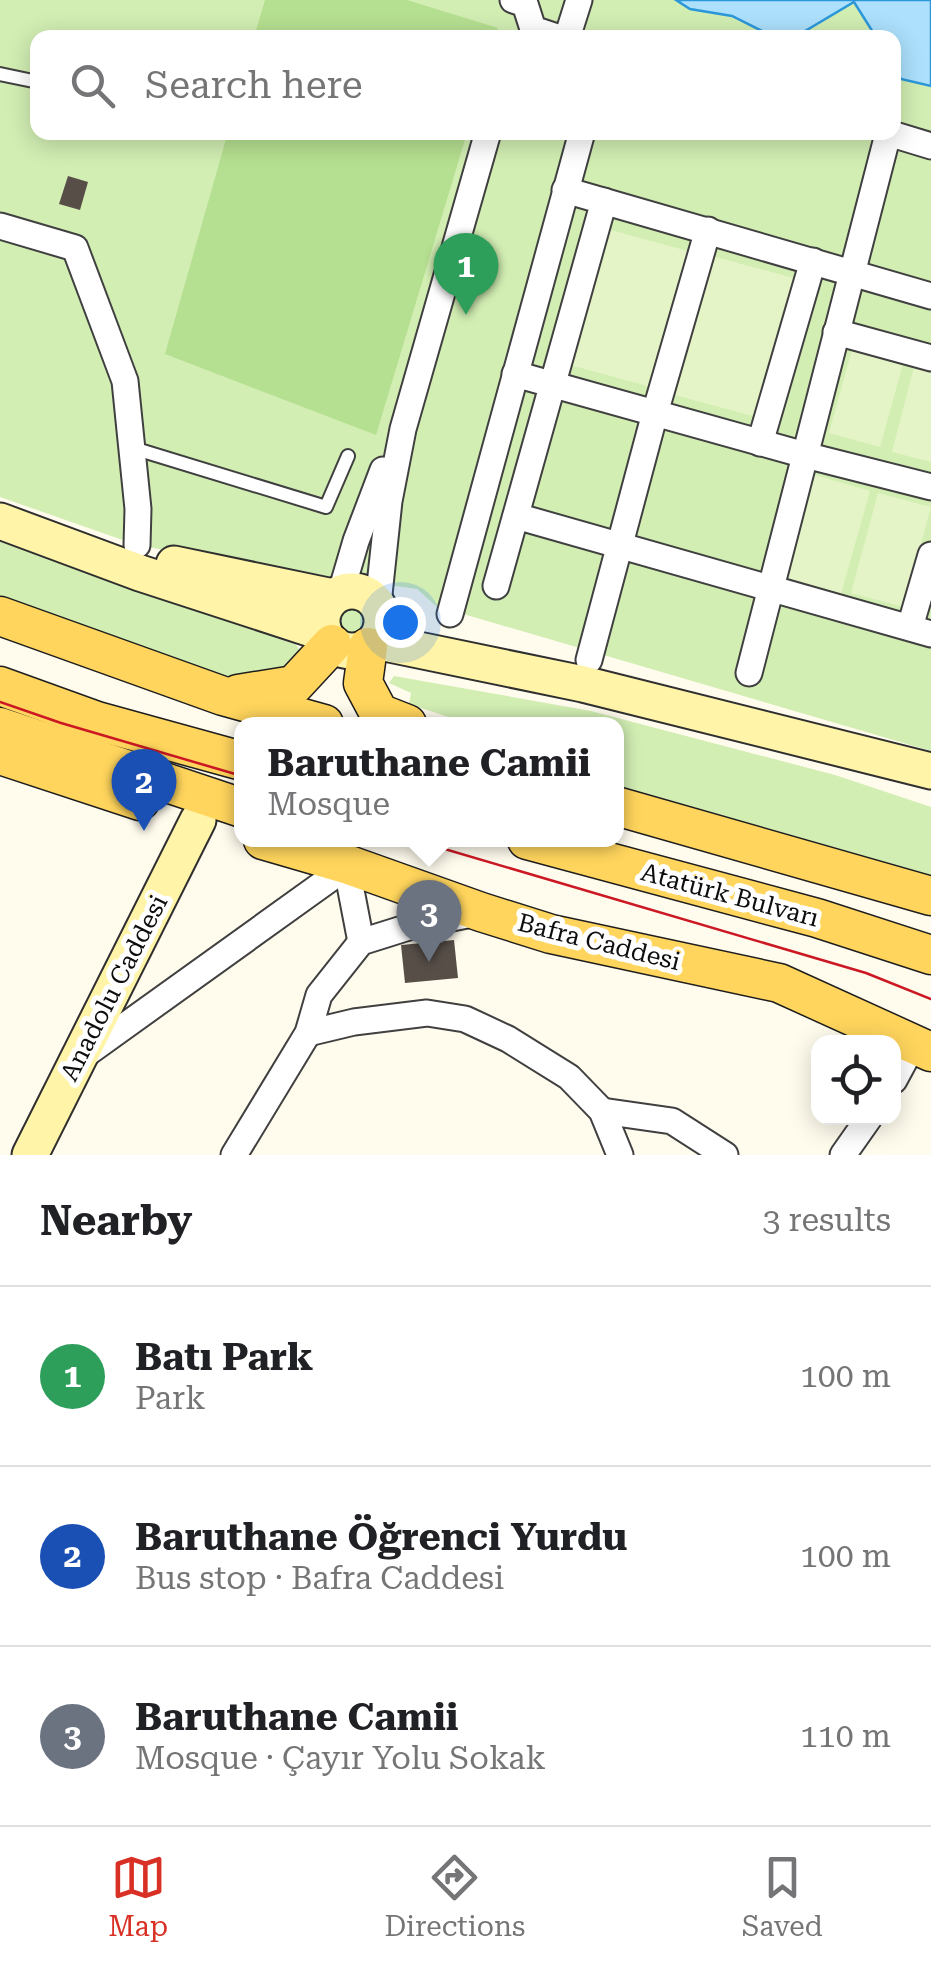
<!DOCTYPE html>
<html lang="en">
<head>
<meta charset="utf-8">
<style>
  :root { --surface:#fff; --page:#f2f2f2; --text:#202124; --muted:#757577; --line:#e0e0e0; --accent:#d93025 }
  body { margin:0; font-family:"Roboto Serif",serif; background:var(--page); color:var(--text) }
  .controls { position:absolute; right:30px; bottom:30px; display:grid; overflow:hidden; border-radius:20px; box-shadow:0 5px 25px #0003 }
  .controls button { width:90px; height:90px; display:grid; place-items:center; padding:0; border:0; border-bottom:2px solid var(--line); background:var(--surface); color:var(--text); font:50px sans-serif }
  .you { position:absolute; left:400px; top:622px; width:35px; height:35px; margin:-25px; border:8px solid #fff; border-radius:50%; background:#1a73e8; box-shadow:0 0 0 15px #1a73e833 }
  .badge { display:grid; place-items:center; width:65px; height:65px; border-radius:50%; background:var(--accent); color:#fff; font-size:32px; font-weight:700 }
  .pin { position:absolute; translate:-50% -82px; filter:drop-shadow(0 2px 5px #0008) }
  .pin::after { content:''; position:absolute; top:52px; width:35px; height:30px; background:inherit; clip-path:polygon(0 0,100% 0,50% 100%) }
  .popup { position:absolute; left:234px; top:717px; width:390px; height:130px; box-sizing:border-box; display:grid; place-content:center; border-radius:20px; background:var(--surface); filter:drop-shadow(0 2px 8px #0005); font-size:32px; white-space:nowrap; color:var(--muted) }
  .popup b { font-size:38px; color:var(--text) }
  .popup::after { content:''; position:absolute; left:50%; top:100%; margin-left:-20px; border:20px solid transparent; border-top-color:var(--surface) }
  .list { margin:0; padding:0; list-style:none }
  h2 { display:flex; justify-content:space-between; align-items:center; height:130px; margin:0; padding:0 40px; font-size:42px }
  h2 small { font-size:32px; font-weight:400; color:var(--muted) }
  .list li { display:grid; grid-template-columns:65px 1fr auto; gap:30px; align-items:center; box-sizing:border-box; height:180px; padding:0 40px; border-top:2px solid var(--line) }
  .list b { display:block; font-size:38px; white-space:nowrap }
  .list p { margin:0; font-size:32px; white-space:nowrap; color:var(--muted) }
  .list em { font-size:32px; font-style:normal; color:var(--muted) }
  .icon { flex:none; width:55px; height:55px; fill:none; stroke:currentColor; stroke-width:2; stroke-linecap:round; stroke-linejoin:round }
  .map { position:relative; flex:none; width:931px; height:1155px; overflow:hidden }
  .search { position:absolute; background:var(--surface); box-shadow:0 5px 25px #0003; left:30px; right:30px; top:30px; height:110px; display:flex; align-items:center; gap:25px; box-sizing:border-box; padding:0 35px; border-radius:20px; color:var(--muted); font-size:38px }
  .sheet { height:670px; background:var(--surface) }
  nav { display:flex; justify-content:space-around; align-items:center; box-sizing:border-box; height:140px; border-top:2px solid var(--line); background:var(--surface); font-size:28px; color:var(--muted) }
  nav a { display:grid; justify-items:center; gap:5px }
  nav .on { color:var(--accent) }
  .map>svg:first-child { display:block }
  .green { fill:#d2eeb3 }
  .forest { fill:#b6e091 }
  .pitch { fill:#e5f4c6 }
  .water { fill:#ace0fc; stroke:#2c98da; stroke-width:2.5 }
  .building { fill:#574e48 }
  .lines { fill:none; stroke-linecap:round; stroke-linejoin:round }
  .lane-casing { stroke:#404040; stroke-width:16 }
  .street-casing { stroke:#404040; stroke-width:29 }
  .secondary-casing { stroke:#2f2f2f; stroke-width:39 }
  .primary-casing { stroke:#1e1e1e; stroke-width:41 }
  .lane { stroke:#fff; stroke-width:12 }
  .street { stroke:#fff; stroke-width:25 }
  .secondary { stroke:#fff4a8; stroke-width:35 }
  .primary { stroke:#ffd55d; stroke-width:38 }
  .tram { stroke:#cb1823; stroke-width:2.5 }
  .labels { text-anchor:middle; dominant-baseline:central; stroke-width:10; stroke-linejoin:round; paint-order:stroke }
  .street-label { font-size:25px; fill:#0d0d0d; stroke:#fff }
</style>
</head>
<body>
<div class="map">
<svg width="931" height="1155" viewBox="0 0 931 1155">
  <rect width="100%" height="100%" fill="#fffbed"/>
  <!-- green -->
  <g class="green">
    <path d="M0,0H676L690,9L732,16L776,37L38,38V132H894V66L901,79L931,86V751L436,606L417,589L264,568L137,545L0,497Z"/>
    <path d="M854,2L876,37L795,38Z"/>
    <path d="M0,542L223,613L290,637L300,650L301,663L291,670L219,677L0,610Z"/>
    <circle cx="351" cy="622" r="16"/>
    <path d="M394,676L591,711L835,775L931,807V879L915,871L617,785L616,724H470L409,704L411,693L389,683Z"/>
  </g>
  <!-- forest -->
  <g class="forest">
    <path d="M265,0H407L498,28L495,38L254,37Z"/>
    <path d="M228,132L467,133L376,435L165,354Z"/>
  </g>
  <!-- pitch -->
  <g class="pitch">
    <path d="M607,229L688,251L651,387L570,365Z"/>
    <path d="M712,256L797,279L760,418L675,395Z"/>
    <path d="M853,346L904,360L880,447L829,433Z"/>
    <path d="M915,363L931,368V462L892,452Z"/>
    <path d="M815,475L870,491L841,594L786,579Z"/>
    <path d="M878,493L931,507L904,607L851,593Z"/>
  </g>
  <!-- water -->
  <path class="water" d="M676,0H931V86L901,79L894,66V38L876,37L854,2L795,37L776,38L732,16L690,9Z"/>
  <!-- building -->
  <g class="building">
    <path d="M68,176L88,182L80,210L59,204Z"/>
    <path d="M454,940L458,978L405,983L401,945Z"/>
  </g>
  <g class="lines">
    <defs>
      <g id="lane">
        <path d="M0,74L38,82"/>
        <path d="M133,448L326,507L348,456"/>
      </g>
      <g id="street">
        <path d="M513,0L525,4L533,29L560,38"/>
        <path d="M567,38L579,0"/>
        <path d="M885,132L931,146"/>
        <path d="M565,190L931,296"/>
        <path d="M0,226L75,248L125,381L138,509L137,545"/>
        <path d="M836,332L931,358"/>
        <path d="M515,374L805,455L931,487"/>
        <path d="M760,443L813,261"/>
        <path d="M516,516L931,634"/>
        <path d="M496,586L604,201"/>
        <path d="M341,592L356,541L383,470"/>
        <path d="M378,604L389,501L403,429L488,132"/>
        <path d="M450,614L582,132"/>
        <path d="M910,627L931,555"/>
        <path d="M589,660L655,413L708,230"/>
        <path d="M749,673L888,134"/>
        <path d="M349,865L350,885L361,942"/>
        <path d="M308,1033L354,1022L427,1013L465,1019L508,1039L569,1077L602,1111L620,1155"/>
        <path d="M83,1056L349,865"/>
        <path d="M894,1080L914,1043"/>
        <path d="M602,1111L672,1121L725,1155"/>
        <path d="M234,1155L308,1033L319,995L361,942L412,926L477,913"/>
        <path d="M843,1155L869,1118"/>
      </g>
      <g id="secondary">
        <path d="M0,521L140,573L324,633"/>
        <path d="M174,564L333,597"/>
        <circle cx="352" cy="621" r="30"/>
        <path d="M375,641L583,684L931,771"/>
        <path d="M30,1155L198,820"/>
      </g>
      <g id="primary">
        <path d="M0,616L223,696L324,724"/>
        <path d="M368,647L363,683L379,713L407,724"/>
        <path d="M0,686L97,721L242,761"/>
        <path d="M238,694L294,685L332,644"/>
        <path d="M0,727L242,808"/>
        <path d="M0,755L140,801"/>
        <path d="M616,806L931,896"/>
        <path d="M263,840L349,865L481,912L551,934L779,983L931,1052"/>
        <path d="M527,840L817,918L931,955"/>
      </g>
    </defs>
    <!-- lane casing -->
    <use href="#lane" class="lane-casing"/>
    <!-- street casing -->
    <use href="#street" class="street-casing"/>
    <!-- secondary casing -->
    <use href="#secondary" class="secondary-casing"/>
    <!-- primary casing -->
    <use href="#primary" class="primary-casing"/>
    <!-- lane -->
    <use href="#lane" class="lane"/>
    <!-- street -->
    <use href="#street" class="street"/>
    <!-- secondary -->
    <use href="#secondary" class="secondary"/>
    <!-- primary -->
    <use href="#primary" class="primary"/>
    <!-- tram -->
    <g class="tram">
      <path d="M0,702L61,723L242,776"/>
      <path d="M414,840L866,973L931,999"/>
    </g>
  </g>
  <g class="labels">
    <!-- street labels -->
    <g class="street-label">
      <text transform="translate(730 895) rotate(15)">Atatürk Bulvarı</text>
      <text transform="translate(599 942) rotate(14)">Bafra Caddesi</text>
      <text transform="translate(114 988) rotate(-63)">Anadolu Caddesi</text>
    </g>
  </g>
</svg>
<div class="controls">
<button><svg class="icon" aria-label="locate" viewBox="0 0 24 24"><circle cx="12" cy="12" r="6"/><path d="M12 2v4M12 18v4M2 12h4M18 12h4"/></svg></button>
</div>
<div class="you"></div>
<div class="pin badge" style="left:466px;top:315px;background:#2e9e5b">1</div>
<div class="pin badge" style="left:144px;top:831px;background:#1a4fb4">2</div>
<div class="pin badge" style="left:429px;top:962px;background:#6b7280">3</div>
<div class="popup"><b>Baruthane Camii</b>Mosque</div>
<div class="search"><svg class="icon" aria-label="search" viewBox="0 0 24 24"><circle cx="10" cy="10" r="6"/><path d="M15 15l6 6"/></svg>Search here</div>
</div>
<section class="sheet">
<h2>Nearby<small>3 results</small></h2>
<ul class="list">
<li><span class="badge" style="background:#2e9e5b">1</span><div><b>Batı Park</b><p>Park</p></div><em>100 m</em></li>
<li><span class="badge" style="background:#1a4fb4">2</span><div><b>Baruthane Öğrenci Yurdu</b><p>Bus stop · Bafra Caddesi</p></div><em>100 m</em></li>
<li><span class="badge" style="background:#6b7280">3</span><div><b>Baruthane Camii</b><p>Mosque · Çayır Yolu Sokak</p></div><em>110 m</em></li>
</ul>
</section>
<nav>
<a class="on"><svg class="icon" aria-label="map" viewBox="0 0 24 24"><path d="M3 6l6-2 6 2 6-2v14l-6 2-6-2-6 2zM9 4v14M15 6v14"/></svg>Map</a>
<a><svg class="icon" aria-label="directions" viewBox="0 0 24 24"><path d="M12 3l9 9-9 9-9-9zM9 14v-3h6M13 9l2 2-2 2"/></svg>Directions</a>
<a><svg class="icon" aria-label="saved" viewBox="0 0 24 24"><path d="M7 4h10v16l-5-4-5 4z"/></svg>Saved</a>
</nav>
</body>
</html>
